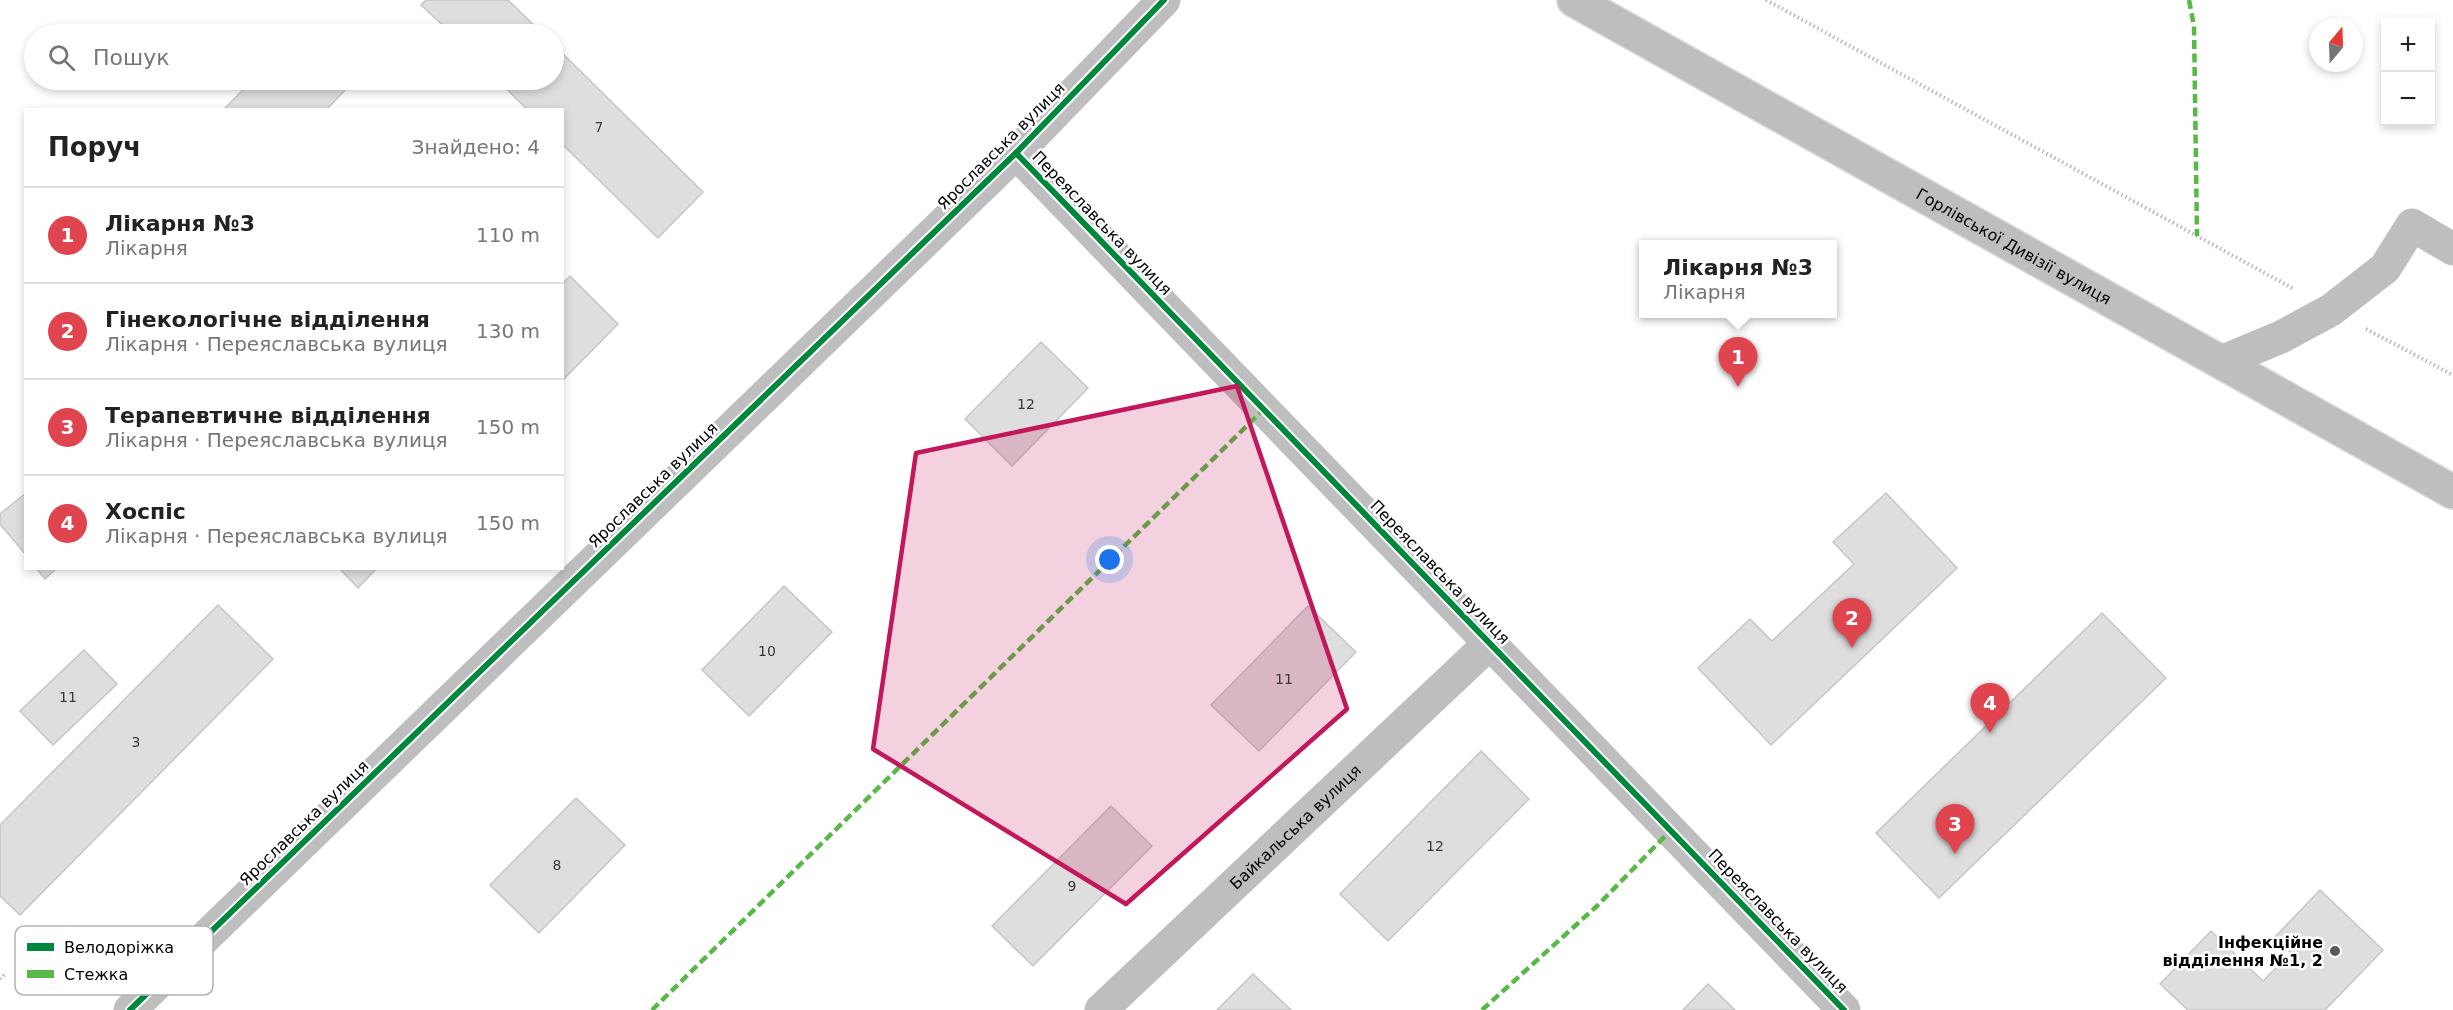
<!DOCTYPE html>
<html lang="uk">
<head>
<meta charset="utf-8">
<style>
  :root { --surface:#fff; --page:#f2f2f2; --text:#222; --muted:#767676; --line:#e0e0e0; --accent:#d93025 }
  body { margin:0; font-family:"DejaVu Sans",sans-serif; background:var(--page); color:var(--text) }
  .controls { position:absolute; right:18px; top:18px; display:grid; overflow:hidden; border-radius:0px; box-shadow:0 3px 9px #0003 }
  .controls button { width:54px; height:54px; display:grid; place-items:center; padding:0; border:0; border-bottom:2px solid var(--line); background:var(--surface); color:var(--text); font:30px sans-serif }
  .compass { position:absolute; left:2309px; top:18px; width:54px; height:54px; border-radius:50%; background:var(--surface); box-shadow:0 3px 9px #0003; rotate:19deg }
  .you { position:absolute; left:1110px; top:560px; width:21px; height:21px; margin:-15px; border:4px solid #fff; border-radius:50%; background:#1a73e8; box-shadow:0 0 0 9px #1a73e833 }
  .badge { display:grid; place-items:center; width:39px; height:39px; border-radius:50%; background:var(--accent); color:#fff; font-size:20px; font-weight:700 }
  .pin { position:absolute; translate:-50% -50px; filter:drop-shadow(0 2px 3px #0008) }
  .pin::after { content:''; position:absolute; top:32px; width:21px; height:18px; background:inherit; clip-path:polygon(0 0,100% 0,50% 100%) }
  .popup { position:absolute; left:1639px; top:240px; width:198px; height:78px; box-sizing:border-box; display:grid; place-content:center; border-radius:0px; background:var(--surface); filter:drop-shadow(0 2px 4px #0005); font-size:20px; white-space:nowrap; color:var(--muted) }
  .popup b { font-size:22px; color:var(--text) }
  .popup::after { content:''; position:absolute; left:50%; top:100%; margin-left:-12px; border:12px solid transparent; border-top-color:var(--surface) }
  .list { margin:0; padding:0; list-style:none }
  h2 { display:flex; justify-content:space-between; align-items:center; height:78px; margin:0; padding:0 24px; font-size:26px }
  h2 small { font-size:20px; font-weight:400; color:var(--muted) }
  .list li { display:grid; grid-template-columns:39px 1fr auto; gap:18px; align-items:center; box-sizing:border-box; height:96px; padding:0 24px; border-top:2px solid var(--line) }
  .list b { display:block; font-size:22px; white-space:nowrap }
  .list p { margin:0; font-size:20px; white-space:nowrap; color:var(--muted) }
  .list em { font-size:20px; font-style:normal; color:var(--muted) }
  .icon { flex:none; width:33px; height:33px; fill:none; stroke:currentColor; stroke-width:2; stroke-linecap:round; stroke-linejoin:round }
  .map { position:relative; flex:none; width:2453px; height:1010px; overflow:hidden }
  .search { position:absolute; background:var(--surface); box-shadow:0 3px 9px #0003; left:24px; top:24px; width:540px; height:66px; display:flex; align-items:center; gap:15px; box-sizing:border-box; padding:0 21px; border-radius:33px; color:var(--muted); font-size:22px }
  .panel { position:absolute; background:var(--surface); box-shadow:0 3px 9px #0003; left:24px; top:108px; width:540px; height:462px; border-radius:0px }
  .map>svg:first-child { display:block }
  .building { fill:#dedede; stroke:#c6c6c6; stroke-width:1.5 }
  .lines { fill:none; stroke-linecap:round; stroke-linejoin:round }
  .major-casing { stroke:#dbdbdb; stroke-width:36 }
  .path { stroke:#b9b9b9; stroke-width:4; stroke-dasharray:1.5 3; stroke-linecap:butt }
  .minor { stroke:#bebebe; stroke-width:33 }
  .major { stroke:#bebebe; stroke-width:33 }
  .quiet { stroke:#58b947; stroke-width:4.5; stroke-dasharray:9 4.5; stroke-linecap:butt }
  .cycleway-casing { stroke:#fff; stroke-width:10 }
  .cycleway { stroke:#00873e; stroke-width:6 }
  .marked { fill:#c2185b; fill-opacity:0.2; stroke:#c2185b; stroke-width:4.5; stroke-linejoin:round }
  .poi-dot { fill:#595959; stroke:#fff; stroke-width:2 }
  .labels { text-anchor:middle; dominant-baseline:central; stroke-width:5; stroke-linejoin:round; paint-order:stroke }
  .number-label { font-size:14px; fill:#383838 }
  .street-label { font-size:16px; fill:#000; stroke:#fff }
  .poi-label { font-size:16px; font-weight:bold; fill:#000; stroke:#fff; text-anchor:end }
  .key { fill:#fff; stroke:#b2b2b2; stroke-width:1.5 }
  .key-label { font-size:16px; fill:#000 }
</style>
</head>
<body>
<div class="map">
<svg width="2453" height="1010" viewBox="0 0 2453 1010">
  <rect width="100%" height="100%" fill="#fff"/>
  <!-- building -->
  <g class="building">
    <path d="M426,0H508L543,34H452L421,5Z"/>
    <path d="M554,45L703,192L658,238L562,144V110H528L497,80H554Z"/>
    <path d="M253,80H345L350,85L326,110H223Z"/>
    <path d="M570,276L618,324L562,381V284Z"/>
    <path d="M1041,342L1088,388L1012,466L965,419Z"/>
    <path d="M26,493V555L0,524V514Z"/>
    <path d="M1886,493L1957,568L1771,745L1698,668L1750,619L1772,641L1854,564L1833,542Z"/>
    <path d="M36,568H57L45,579Z"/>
    <path d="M339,568H377L358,588Z"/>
    <path d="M784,586L832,632L749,716L702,670Z"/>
    <path d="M218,605L273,659L20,915L0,896V825Z"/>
    <path d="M1308,606L1356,652L1259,751L1211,705Z"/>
    <path d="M2102,613L2166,678L1939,898L1876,833Z"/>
    <path d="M84,650L117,684L53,745L20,711Z"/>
    <path d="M1481,751L1529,799L1388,941L1340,894Z"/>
    <path d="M576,798L625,845L539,933L490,885Z"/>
    <path d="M1111,806L1152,846L1033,966L992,926Z"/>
    <path d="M2320,890L2383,950L2325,1010H2188L2160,984L2211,931L2263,981L2291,953L2275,937Z"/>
    <path d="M1253,974L1291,1010H1217Z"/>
    <path d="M1708,984L1735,1010H1683Z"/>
  </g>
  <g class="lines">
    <defs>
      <g id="major">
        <path id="s2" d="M1574,0L2453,492"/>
      </g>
    </defs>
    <!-- major casing -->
    <use href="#major" class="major-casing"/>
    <!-- path -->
    <g class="path">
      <path d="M1766,0L2294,289"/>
      <path d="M2366,329L2453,375"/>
      <path d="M0,979L5,974"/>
    </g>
    <!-- minor -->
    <g class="minor">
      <path d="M1016,153L1844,1010"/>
      <path d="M2221,362L2281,337L2331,310L2385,268L2412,225L2453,249"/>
      <path d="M130,1010L1016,153L1164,0"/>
      <path id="s1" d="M1101,1010L1490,643"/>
    </g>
    <!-- major -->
    <use href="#major" class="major"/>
    <!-- quiet -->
    <g class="quiet">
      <path d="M2189,0L2194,26L2197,236"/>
      <path d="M652,1010L1264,409"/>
      <path d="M1482,1010L1597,906L1671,830"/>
    </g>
    <defs>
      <g id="cycleway">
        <path d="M1016,153L1844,1010"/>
        <path d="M130,1010L1016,153L1164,0"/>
      </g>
    </defs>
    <!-- cycleway casing -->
    <use href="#cycleway" class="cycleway-casing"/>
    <!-- cycleway -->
    <use href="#cycleway" class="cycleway"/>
  </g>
  <!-- marked area -->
  <path class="marked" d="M1237,386L1347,709L1126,904L873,749L916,453Z"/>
  <!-- markers -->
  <circle class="poi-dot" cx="2335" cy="951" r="6"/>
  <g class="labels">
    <!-- number labels -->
    <g class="number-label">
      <text x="599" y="127">7</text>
      <text x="1026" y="404">12</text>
      <text x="767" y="651">10</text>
      <text x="1284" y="679">11</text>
      <text x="68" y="697">11</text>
      <text x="136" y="742">3</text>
      <text x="1435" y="846">12</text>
      <text x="557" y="865">8</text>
      <text x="1072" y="886">9</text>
    </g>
    <!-- street labels -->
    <g class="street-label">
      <text transform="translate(1001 146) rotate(-45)">Ярославська вулиця</text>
      <text transform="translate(1102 223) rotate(46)">Переяславська вулиця</text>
      <text stroke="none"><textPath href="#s2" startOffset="504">Горлівської Дивізії вулиця</textPath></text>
      <text transform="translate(653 485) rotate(-44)">Ярославська вулиця</text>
      <text transform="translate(1440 572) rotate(46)">Переяславська вулиця</text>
      <text transform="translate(304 823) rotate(-44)">Ярославська вулиця</text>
      <text stroke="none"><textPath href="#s1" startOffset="267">Байкальська вулиця</textPath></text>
      <text transform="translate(1778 921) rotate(46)">Переяславська вулиця</text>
    </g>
    <!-- poi labels -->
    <g class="poi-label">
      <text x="2323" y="942">Інфекційне<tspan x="2323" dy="18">відділення №1, 2</tspan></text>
    </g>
  </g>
  <!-- legend -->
  <rect x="15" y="926" width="198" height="69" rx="9" class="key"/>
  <rect x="27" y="943" width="27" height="8" fill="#00873e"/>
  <rect x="27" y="970" width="27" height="8" fill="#58b947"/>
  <g class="key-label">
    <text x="64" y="953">Велодоріжка</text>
    <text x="64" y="980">Стежка</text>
  </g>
</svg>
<div class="controls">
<button>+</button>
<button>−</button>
</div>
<svg class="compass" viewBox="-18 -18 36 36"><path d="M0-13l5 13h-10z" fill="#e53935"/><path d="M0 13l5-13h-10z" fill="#767676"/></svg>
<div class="you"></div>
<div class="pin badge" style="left:1738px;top:387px;background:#e0444e">1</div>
<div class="popup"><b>Лікарня №3</b>Лікарня</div>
<div class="pin badge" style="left:1852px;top:648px;background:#e0444e">2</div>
<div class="pin badge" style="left:1955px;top:854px;background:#e0444e">3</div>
<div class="pin badge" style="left:1990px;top:733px;background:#e0444e">4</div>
<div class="search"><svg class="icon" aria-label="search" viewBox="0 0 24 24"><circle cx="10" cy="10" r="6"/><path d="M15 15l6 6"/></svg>Пошук</div>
<section class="panel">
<h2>Поруч<small>Знайдено: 4</small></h2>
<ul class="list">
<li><span class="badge" style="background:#e0444e">1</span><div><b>Лікарня №3</b><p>Лікарня</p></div><em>110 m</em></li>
<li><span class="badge" style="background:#e0444e">2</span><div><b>Гінекологічне відділення</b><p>Лікарня · Переяславська вулиця</p></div><em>130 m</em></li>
<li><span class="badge" style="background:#e0444e">3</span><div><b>Терапевтичне відділення</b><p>Лікарня · Переяславська вулиця</p></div><em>150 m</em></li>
<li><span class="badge" style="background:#e0444e">4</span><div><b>Хоспіс</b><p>Лікарня · Переяславська вулиця</p></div><em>150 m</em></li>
</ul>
</section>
</div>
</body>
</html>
